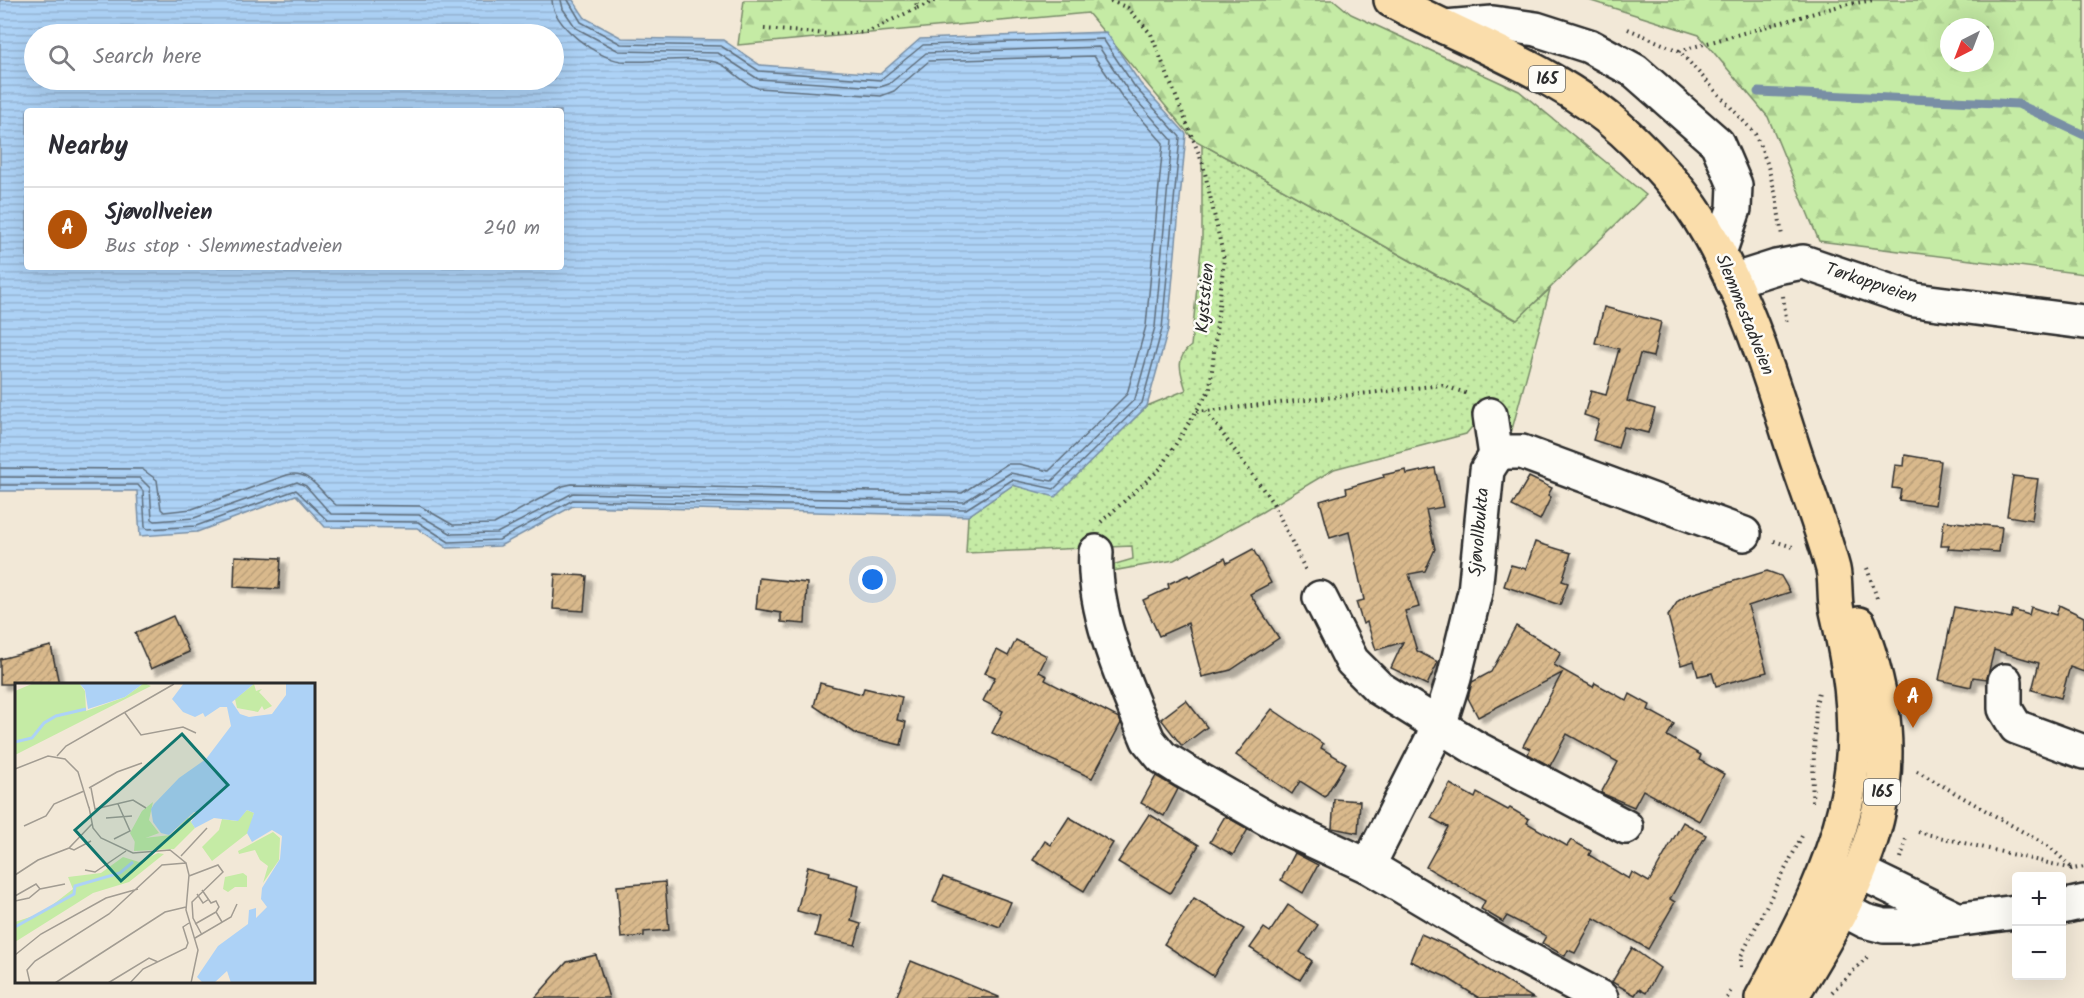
<!DOCTYPE html>
<html lang="en">
<head>
<meta charset="utf-8">
<style>
  :root { --surface:#fff; --page:#f7f7f7; --text:#2b2b33; --muted:#7c7c81; --line:#e1e1e2; --accent:#b45309 }
  body { margin:0; font-family:Kalam,sans-serif; background:var(--page); color:var(--text) }
  .controls { position:absolute; right:18px; bottom:18px; display:grid; overflow:hidden; border-radius:6px; box-shadow:0 6px 24px #0002 }
  .controls button { width:54px; height:54px; display:grid; place-items:center; padding:0; border:0; border-bottom:2px solid var(--line); background:var(--surface); color:var(--text); font:30px sans-serif }
  .compass { position:absolute; left:1940px; top:18px; width:54px; height:54px; border-radius:50%; background:var(--surface); box-shadow:0 6px 24px #0002; rotate:222deg }
  .you { position:absolute; left:873px; top:580px; width:21px; height:21px; margin:-15px; border:4px solid #fff; border-radius:50%; background:#1a73e8; box-shadow:0 0 0 9px #1a73e833 }
  .badge { display:grid; place-items:center; width:39px; height:39px; border-radius:50%; background:var(--accent); color:#fff; font-size:20px; font-weight:700 }
  .pin { position:absolute; translate:-50% -50px; filter:drop-shadow(0 2px 3px #0008) }
  .pin::after { content:''; position:absolute; top:32px; width:21px; height:18px; background:inherit; clip-path:polygon(0 0,100% 0,50% 100%) }
  .list { margin:0; padding:0; list-style:none }
  h2 { display:flex; justify-content:space-between; align-items:center; height:78px; margin:0; padding:0 24px; font-size:26px }
  h2 small { font-size:20px; font-weight:400; color:var(--muted) }
  .list li { display:grid; grid-template-columns:39px 1fr auto; gap:18px; align-items:center; box-sizing:border-box; height:84px; padding:0 24px; border-top:2px solid var(--line) }
  .list b { display:block; font-size:22px; white-space:nowrap }
  .list p { margin:0; font-size:20px; white-space:nowrap; color:var(--muted) }
  .list em { font-size:20px; font-style:normal; color:var(--muted) }
  .icon { flex:none; width:33px; height:33px; fill:none; stroke:currentColor; stroke-width:2; stroke-linecap:round; stroke-linejoin:round }
  .map { position:relative; flex:none; width:2084px; height:998px; overflow:hidden }
  .search { position:absolute; background:var(--surface); box-shadow:0 6px 24px #0002; left:24px; top:24px; width:540px; height:66px; display:flex; align-items:center; gap:15px; box-sizing:border-box; padding:0 21px; border-radius:33px; color:var(--muted); font-size:22px }
  .panel { position:absolute; background:var(--surface); box-shadow:0 6px 24px #0002; left:24px; top:108px; width:540px; height:162px; border-radius:6px }
  .map>svg:first-child { display:block }
  .grass { fill:url(#grass-dots); stroke:#788b68; stroke-width:1.5 }
  .forest { fill:url(#forest-firs); stroke:#788b68; stroke-width:1.5; fill-rule:evenodd }
  .water { fill:url(#water-rules); stroke:#798fa5; stroke-width:1.5; fill-rule:evenodd }
  .lines { fill:none; stroke-linecap:round; stroke-linejoin:round }
  .shore { stroke:#5f6e7c; stroke-width:1.5 }
  .stream { stroke:#798fa5; stroke-width:9 }
  .building { fill:url(#building-hatch); stroke:#2b2b2b; stroke-width:1.5; filter:url(#shadow) }
  .minor-casing { stroke:#2b2b2b; stroke-width:38 }
  .major-casing { stroke:#2b2b2b; stroke-width:38 }
  .path { stroke:#2b2b2b; stroke-width:4; stroke-dasharray:1.5 4.5; stroke-linecap:butt }
  .minor { stroke:#fdfcf7; stroke-width:33 }
  .major { stroke:#faddab; stroke-width:33 }
  .labels { text-anchor:middle; dominant-baseline:central; stroke-width:5; stroke-linejoin:round; paint-order:stroke }
  .shield { fill:#fdfcf7; stroke:#6a6a68; stroke-width:1.5 }
  .shield-label { font-size:16px; font-weight:bold; fill:#2b2b2b }
  .street-label { font-size:18px; fill:#2b2b2b; stroke:#fdfcf7 }
  .inset-river { fill:none; stroke:#add2f6; stroke-width:3 }
  .inset-road { fill:none; stroke:#a29c92; stroke-width:1.5 }
  .view { fill:#0f766e; fill-opacity:0.15; stroke:#0f766e; stroke-width:3 }
  .inset-edge { fill:none; stroke:#2b2b2b; stroke-width:3 }
</style>
</head>
<body>
<div class="map">
<svg width="2084" height="998" viewBox="0 0 2084 998">
  <defs>
    <pattern id="grass-dots" width="8" height="8" patternUnits="userSpaceOnUse" patternTransform="scale(1.5)"><rect width="8" height="8" fill="#c5eba5"/><path d="M2 2h.1M6 6h.1" fill="none" stroke="#a9ca8e" stroke-width="1.8" stroke-linecap="round"/></pattern>
    <pattern id="forest-firs" width="22" height="20" patternUnits="userSpaceOnUse" patternTransform="scale(1.5)"><rect width="22" height="20" fill="#c5eba5"/><path d="M5 1l3.5 6h-7zM16 11l3.5 6h-7z" fill="#a9ca8e"/></pattern>
    <pattern id="water-rules" width="6" height="5" patternUnits="userSpaceOnUse" patternTransform="scale(1.5)"><rect width="6" height="5" fill="#add2f6"/><path d="M0 2.5h6" fill="none" stroke="#95b4d3"/></pattern>
    <pattern id="building-hatch" width="6" height="6" patternUnits="userSpaceOnUse" patternTransform="scale(1.5)"><rect width="6" height="6" fill="#d9b98c"/><path d="M-1 1l2-2M0 6l6-6M5 7l2-2" fill="none" stroke="#ba9f79"/></pattern>
    <filter id="shadow"><feDropShadow dx="5.5" dy="5.5" stdDeviation="1.5" flood-color="#0004"/></filter>
  </defs>
  <rect width="100%" height="100%" fill="#f2e8d7"/>
  <filter id="ink" filterUnits="userSpaceOnUse"><feTurbulence type="fractalNoise" baseFrequency=".0167" numOctaves="2"/><feDisplacementMap in="SourceGraphic" scale="12" xChannelSelector="R" yChannelSelector="G"/><feConvolveMatrix kernelMatrix="1 2 1 2 8 2 1 2 1" color-interpolation-filters="sRGB"/></filter>
  <g filter="url(#ink)">
    <!-- grass -->
    <path class="grass" d="M1202,144L1516,320L1550,289L1510,437L1490,405L1466,434L1334,469L1262,512L1174,560L1112,571V565L1133,559L1132,546L966,553L968,516L1013,485L1055,496L1147,406L1186,390C1181,373 1174,359 1191,346L1202,238Z"/>
    <!-- forest -->
    <g class="forest">
      <path d="M744,0H1334L1351,14L1519,91L1646,195L1517,320L1193,139L1088,13L738,45Z"/>
      <path d="M1588,0H2084V274L1819,241L1768,117L1699,35ZM1949,27H1985V63H1949Z"/>
    </g>
    <!-- water -->
    <path class="water" d="M0,0H573L585,18L622,38L723,40L760,65L880,74L920,39L1106,32L1140,83L1186,134L1168,330L1147,406L1055,497L1013,485L968,516L573,506L500,546L447,548L417,528L325,527L296,495L197,532L140,536L137,491H0ZM34,34H554V80H34ZM27,111H561V267H27Z"/>
    <g class="lines">
      <!-- shore -->
      <g class="shore">
        <path d="M0,468L142,469L157,480L161,509L164,512L192,509L287,475C310,469 320,492 336,505L420,506L453,525L494,524L563,486L572,484L962,493L1007,464H1019L1049,471L1127,394L1146,326L1163,143L1123,98L1094,56L929,61L894,91L881,96L758,88C741,84 730,65 715,62C686,56 651,63 621,61C597,58 553,26 552,0"/>
        <path d="M0,477L140,478L150,488L152,519L155,521L194,518L297,482L306,486L331,514L419,515L452,534L497,533L573,493L964,502L1010,473L1052,481L1135,399L1155,327L1172,140L1129,92L1099,47L926,53L889,84L880,87L758,79L718,53L619,51L576,28L563,9L561,0"/>
        <path d="M0,485H138L143,491L145,527L148,529L196,526L296,490L328,521L418,522L449,542L499,540L573,500L966,509L1012,480L1054,489L1142,403L1162,329L1180,137L1135,87L1103,39L923,45L880,80L759,71L721,46L621,44L581,22L568,0"/>
      </g>
      <!-- stream -->
      <path class="stream" d="M1758,92L2018,104L2084,135"/>
    </g>
    <!-- building -->
    <g class="building">
      <path d="M1604,307L1661,322L1653,357L1640,354L1627,401L1655,409L1648,433L1624,427L1618,448L1593,440L1599,420L1584,415L1591,391L1606,395L1619,349L1595,343Z"/>
      <path d="M1905,455L1941,461L1935,505L1899,500L1901,489L1892,488L1895,465L1904,466Z"/>
      <path d="M1435,468L1443,507L1426,510L1435,549L1425,571L1409,574L1419,607L1405,611L1417,651L1438,662L1427,685L1391,668L1403,642L1376,650L1367,622L1363,624L1356,602L1364,600L1349,532L1330,538L1320,501L1347,493L1346,488L1384,477L1383,475L1406,470L1407,474Z"/>
      <path d="M2013,476L2038,479L2032,520L2007,516Z"/>
      <path d="M1529,477L1552,488L1548,495L1551,497L1540,520L1512,506Z"/>
      <path d="M1944,521L2002,527L1999,552L1948,549L1949,546H1941Z"/>
      <path d="M1535,542L1571,553L1562,581L1568,583L1560,605L1504,586L1511,565L1526,569Z"/>
      <path d="M1253,549L1271,583L1250,594L1279,638L1231,670L1202,677L1188,623L1159,636L1143,600L1169,588L1168,584L1188,575L1190,577L1225,558L1227,563Z"/>
      <path d="M235,556L281,558L279,589L234,587Z"/>
      <path d="M1767,571L1781,576L1790,592L1748,606L1767,672L1716,686L1712,673L1698,676L1694,661L1681,665L1668,616L1678,601L1688,595Z"/>
      <path d="M555,574L587,576L584,611L553,609Z"/>
      <path d="M759,578L807,583L805,624L781,622V613L756,609Z"/>
      <path d="M2059,605L2084,617V672L2070,667L2061,698L2032,690L2039,663L1994,650L1987,679L1973,677L1971,687L1939,680L1954,607L2011,618L2013,610L2029,615L2031,607L2056,615Z"/>
      <path d="M173,616L189,652L151,669L135,633Z"/>
      <path d="M1516,626L1561,652L1554,665L1593,687L1595,683L1627,701L1630,694L1650,705L1648,710L1674,724L1667,736L1701,755L1699,760L1724,774L1699,821L1643,790L1634,807L1601,793L1618,762L1567,734L1550,766L1528,754L1530,749L1523,746L1562,673L1478,717L1468,698L1472,682L1491,672Z"/>
      <path d="M1016,640L1047,656L1039,672L1047,676L1045,680L1119,718L1121,723L1092,778L992,733L1003,711L983,701L995,677L985,673L997,650L1008,656Z"/>
      <path d="M51,646L59,684H0V659Z"/>
      <path d="M820,683L862,694L864,688L902,697L897,720L906,722L901,745L858,735L814,706Z"/>
      <path d="M1186,700L1207,727L1182,746L1161,719Z"/>
      <path d="M1272,709L1323,744L1321,748L1346,763L1325,797L1300,781L1292,794L1236,755Z"/>
      <path d="M1156,776L1178,789L1164,816L1141,803Z"/>
      <path d="M1450,784L1475,798L1477,793L1508,810L1510,808L1529,819L1527,823L1567,846L1571,840L1591,851L1589,855L1629,879L1632,872L1649,882L1683,822L1706,835L1670,899L1675,902L1648,949L1594,918L1575,953L1568,950L1565,956L1542,943L1546,936L1507,916L1503,922L1481,909L1485,901L1426,867L1448,827L1431,818Z"/>
      <path d="M1334,799L1360,801L1358,833L1332,828Z"/>
      <path d="M1149,814L1199,845L1170,893L1118,862Z"/>
      <path d="M1225,816L1248,829L1233,855L1210,842Z"/>
      <path d="M1069,817L1113,843L1084,891L1033,860L1045,841L1051,845Z"/>
      <path d="M1295,853L1318,865L1303,893L1281,880Z"/>
      <path d="M808,866L830,872L829,876L859,885L851,921L861,924L855,945L815,936L820,917L797,911Z"/>
      <path d="M943,877L1011,902L1000,927L933,902Z"/>
      <path d="M665,882L669,930L644,932V936L621,938L617,886Z"/>
      <path d="M1194,898L1244,929L1213,976L1164,944Z"/>
      <path d="M1288,905L1318,925L1300,952L1312,961L1300,980L1250,948L1264,928L1270,932Z"/>
      <path d="M1421,934L1457,950L1533,998H1479L1446,977L1410,961Z"/>
      <path d="M1632,948L1660,968L1646,993L1639,989L1635,995L1612,982Z"/>
      <path d="M596,955L609,998H535L567,962Z"/>
      <path d="M911,961L999,997V998H896Z"/>
    </g>
    <g class="lines">
      <defs>
        <g id="minor">
          <path d="M1445,27L1493,23L1536,29L1589,46L1635,71L1717,143L1735,185L1734,209L1719,253"/>
          <path d="M1732,281L1776,267L1803,262L1915,300L2084,322"/>
          <path d="M1490,415L1496,456"/>
          <path d="M1096,552C1092,613 1125,684 1148,740L1162,757L1184,771L1271,821L1368,866L1503,946L1601,998"/>
          <path d="M1320,598L1352,661L1379,688L1474,747L1626,827"/>
          <path d="M2005,681V709L2016,727L2084,752"/>
          <path d="M1368,866L1439,726L1454,678L1475,592L1487,470L1496,456L1505,452H1522L1744,534"/>
          <path d="M2062,907L2084,902"/>
          <path d="M1955,918L1860,872L1822,881L1844,910L1865,921L1884,926H1908L2016,912"/>
        </g>
        <g id="major">
          <path d="M1391,0C1468,42 1557,71 1623,131C1651,157 1678,185 1699,218C1743,288 1768,369 1793,448C1806,488 1822,528 1833,569C1836,583 1834,598 1837,611C1849,664 1858,713 1852,768C1842,852 1802,925 1762,998"/>
          <path d="M1790,998C1871,868 1917,777 1859,624"/>
        </g>
      </defs>
      <!-- minor casing -->
      <use href="#minor" class="minor-casing"/>
      <!-- major casing -->
      <use href="#major" class="major-casing"/>
      <!-- path -->
      <g class="path">
        <path d="M917,8L937,0"/>
        <path d="M764,29L829,34L867,32L917,8L916,0"/>
        <path d="M1628,29L1679,51L1755,134L1767,163L1776,196L1782,236"/>
        <path d="M1679,51L1843,5L1873,0"/>
        <path d="M1783,296L1787,325"/>
        <path d="M1206,411L1273,503L1306,571"/>
        <path d="M1197,412L1442,385L1468,394"/>
        <path d="M1101,522L1161,468L1210,389L1224,259L1203,164L1151,34L1128,8L1108,0"/>
        <path d="M1774,541L1796,548"/>
        <path d="M1867,568L1877,598"/>
        <path d="M1917,771L2051,848L2073,869L2068,871"/>
        <path d="M1812,802L1816,704L1819,692"/>
        <path d="M1918,832L2073,869L2084,867"/>
        <path d="M1901,858L1906,839"/>
        <path d="M1741,967V956L1803,834"/>
        <path d="M1832,992L1869,955"/>
        <path d="M1727,998L1731,990"/>
      </g>
      <!-- minor -->
      <use href="#minor" class="minor"/>
      <!-- major -->
      <use href="#major" class="major"/>
    </g>
  </g>
  <g class="labels">
    <!-- shield labels -->
    <g class="shield">
      <rect x="1529" y="66" width="36" height="26" rx="4.5"/>
      <rect x="1864" y="779" width="36" height="26" rx="4.5"/>
    </g>
    <g class="shield-label">
      <text x="1547" y="79">165</text>
      <text x="1882" y="792">165</text>
    </g>
    <!-- street labels -->
    <g class="street-label">
      <text transform="translate(1871 284) rotate(18)">Tørkoppveien</text>
      <text transform="translate(1206 298) rotate(-85)">Kyststien</text>
      <text transform="translate(1744 315) rotate(68)">Slemmestadveien</text>
      <text transform="translate(1480 532) rotate(-85)">Sjøvollbukta</text>
    </g>
  </g>
  <!-- overview -->
  <g transform="translate(15 683)">
    <rect width="300" height="300" fill="#f2e8d7"/>
    <path d="M138,119L134,137L144,150L120,159L115,150L127,128Z" fill="#c5eba5"/>
    <path d="M19,0H64L70,8L71,28L110,14L129,0L136,3L0,72V8ZM239,1L241,8L247,6L244,9L257,23L249,27L247,23L243,29L222,25L220,16ZM232,127L239,130L234,149L197,178L187,164L204,147L207,136L222,138ZM173,134L180,145L159,166L119,168L120,156L156,152ZM258,149L265,155L264,177L248,200L253,183L245,177L240,167L224,171L223,168ZM143,170L149,171L114,199L78,210L0,259V239L27,230L58,206L53,194L86,190L108,174L124,179ZM228,190L232,193V204H220L213,209L208,206L210,194Z" fill="#c5eba5"/>
    <path d="M64,0H129L110,14L73,26L70,7ZM169,0H240L217,19L225,31L234,34L257,31L271,12V0H300V300H216L212,288L199,300H188L182,294L203,263L233,241L234,227L241,225V235L252,224L246,216L247,205L265,176L267,153L257,147L237,159L232,150L239,130L232,127L223,138L199,135L180,145L176,139L183,129H179L154,152L146,150L138,139L136,126L139,121L164,95L191,76L216,43L212,24H205L190,34L188,30L180,34L168,29L157,16Z" fill="#add2f6"/>
    <path class="inset-river" d="M0,59L17,55L29,40L41,33L71,26M0,244L59,211L60,203L105,190L118,179"/>
    <path class="inset-road" d="M110,30L126,52L168,44L181,50M42,73L51,63L159,1M0,86L33,73L50,76L63,89L74,125M74,105L102,89L127,80M76,105L80,126L118,117L131,125M74,124L78,145L86,155L118,170L155,167L171,180L174,192L171,227L183,267L176,300M91,135L117,133M9,143L31,133L39,121L69,108M99,156L115,148L103,121M54,165L59,167L76,158M166,173L192,145M70,187L80,189L111,168M0,192L23,177L54,165L77,141M174,193L203,182L208,189L177,219L178,235L187,252M187,207L196,220L201,218L204,224L201,229L207,239M182,211L188,220L194,216M0,213L21,201L25,206M0,218L14,215L25,206L50,201M180,241L201,229M180,255L216,234L222,221M0,272L26,251L91,215L123,206M15,300L12,287L20,278L94,231L147,182L171,180M40,300L150,229L171,224M93,300L134,275L143,279M115,300L128,286L171,265L173,260L168,244L174,240"/>
    <path class="view" d="M167,51L213,102L106,198L60,147Z"/>
    <rect width="300" height="300" class="inset-edge"/>
  </g>
</svg>
<div class="controls">
<button>+</button>
<button>−</button>
</div>
<svg class="compass" viewBox="-18 -18 36 36"><path d="M0-13l5 13h-10z" fill="#e53935"/><path d="M0 13l5-13h-10z" fill="#7c7c81"/></svg>
<div class="you"></div>
<div class="pin badge" style="left:1913px;top:728px">A</div>
<div class="search"><svg class="icon" aria-label="search" viewBox="0 0 24 24"><circle cx="10" cy="10" r="6"/><path d="M15 15l6 6"/></svg>Search here</div>
<section class="panel">
<h2>Nearby<small></small></h2>
<ul class="list">
<li><span class="badge">A</span><div><b>Sjøvollveien</b><p>Bus stop · Slemmestadveien</p></div><em>240 m</em></li>
</ul>
</section>
</div>
</body>
</html>
